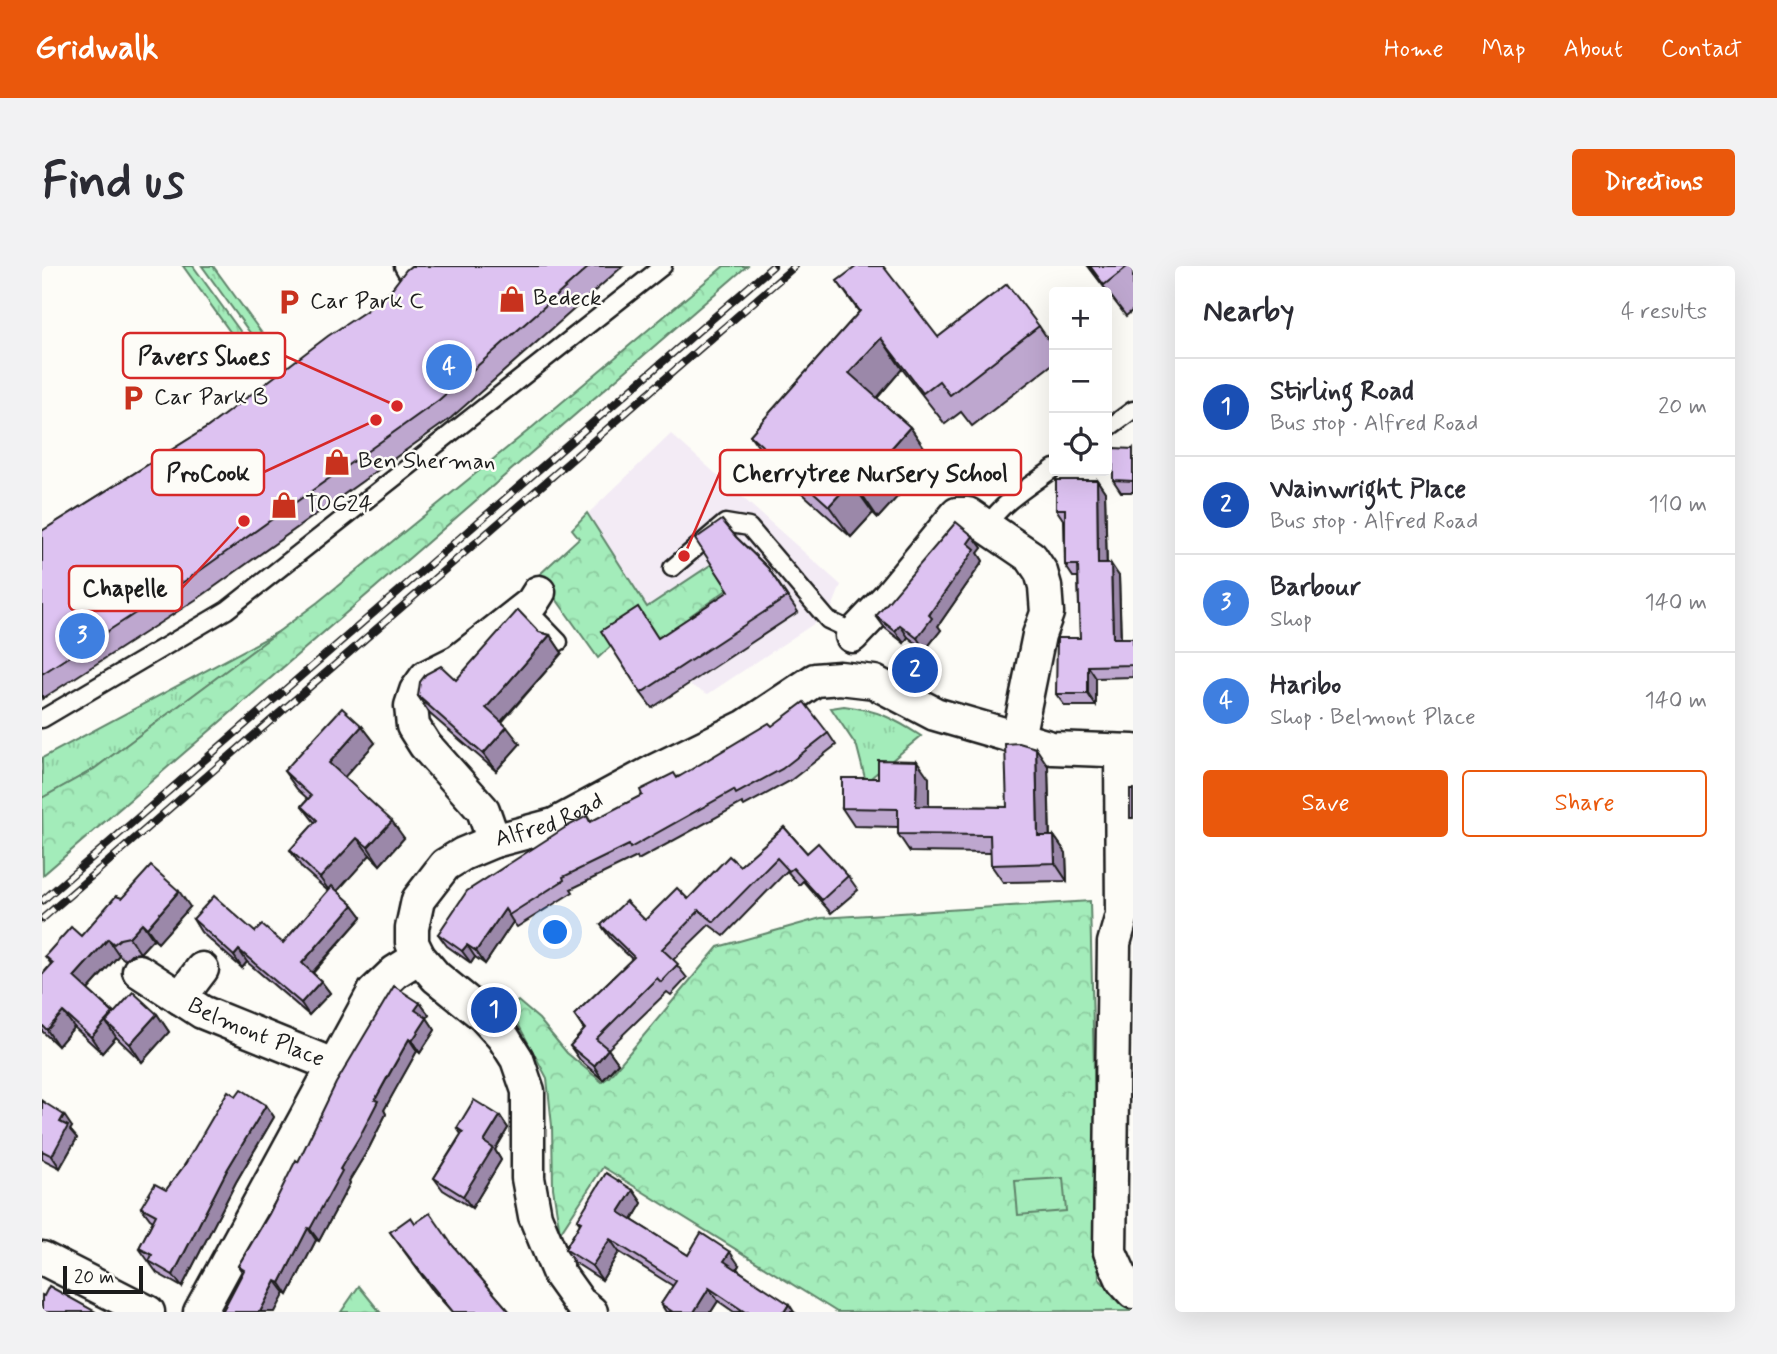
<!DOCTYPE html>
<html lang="en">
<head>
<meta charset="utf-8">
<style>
  :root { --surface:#fff; --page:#f2f2f3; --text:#2b2b33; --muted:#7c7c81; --line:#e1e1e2; --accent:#ea580c }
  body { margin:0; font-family:Mynerve,sans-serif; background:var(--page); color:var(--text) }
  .controls { position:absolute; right:21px; top:21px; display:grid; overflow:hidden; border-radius:7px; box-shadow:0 7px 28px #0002 }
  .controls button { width:63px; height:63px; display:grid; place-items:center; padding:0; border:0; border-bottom:2px solid var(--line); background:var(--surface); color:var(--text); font:35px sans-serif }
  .scale { position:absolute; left:21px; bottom:18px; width:80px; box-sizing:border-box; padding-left:7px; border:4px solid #1c1c1c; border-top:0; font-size:19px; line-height:24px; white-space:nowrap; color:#1c1c1c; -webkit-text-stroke:5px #fdfcf7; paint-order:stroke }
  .you { position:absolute; left:514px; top:667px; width:24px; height:24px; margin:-18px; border:5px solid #fff; border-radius:50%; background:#1a73e8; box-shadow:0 0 0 10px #1a73e833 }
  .badge { display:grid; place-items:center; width:46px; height:46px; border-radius:50%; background:var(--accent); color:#fff; font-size:23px; font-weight:700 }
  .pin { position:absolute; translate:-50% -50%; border:4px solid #fff; box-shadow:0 2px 7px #0006 }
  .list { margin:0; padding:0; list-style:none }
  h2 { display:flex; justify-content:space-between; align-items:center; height:91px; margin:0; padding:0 28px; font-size:30px }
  h2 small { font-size:23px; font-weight:400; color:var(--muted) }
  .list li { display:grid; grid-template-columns:46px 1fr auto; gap:21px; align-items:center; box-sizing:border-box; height:98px; padding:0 28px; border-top:2px solid var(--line) }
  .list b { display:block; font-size:26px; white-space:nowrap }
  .list p { margin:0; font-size:23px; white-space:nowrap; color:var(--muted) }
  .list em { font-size:23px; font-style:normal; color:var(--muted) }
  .actions { display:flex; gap:14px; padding:21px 28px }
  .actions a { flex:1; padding:16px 0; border:2px solid var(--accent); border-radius:7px; text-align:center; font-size:24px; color:var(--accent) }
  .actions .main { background:var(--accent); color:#fff }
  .icon { flex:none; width:38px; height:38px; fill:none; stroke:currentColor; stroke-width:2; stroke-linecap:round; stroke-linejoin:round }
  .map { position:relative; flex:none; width:1091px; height:1046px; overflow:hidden; border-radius:7px }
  header { display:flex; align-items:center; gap:42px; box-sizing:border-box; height:98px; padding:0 35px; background:var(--accent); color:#fff }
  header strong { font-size:33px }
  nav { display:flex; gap:38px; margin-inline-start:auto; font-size:24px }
  .intro { display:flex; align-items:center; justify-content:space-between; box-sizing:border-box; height:168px; padding:0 42px }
  h1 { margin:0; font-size:49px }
  .button { padding:18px 32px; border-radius:7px; background:var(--accent); color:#fff; font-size:24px; font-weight:700 }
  main { display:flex; gap:42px; padding:0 42px }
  aside { flex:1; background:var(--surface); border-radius:7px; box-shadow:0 7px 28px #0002 }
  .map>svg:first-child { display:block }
  .built { fill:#f3ebf5 }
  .grass { fill:url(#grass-tufts); stroke:#60846b; stroke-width:2 }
  .forest { fill:url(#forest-crowns); stroke:#60846b; stroke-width:2 }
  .pitch { fill:#a3ecba; stroke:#60846b; stroke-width:2 }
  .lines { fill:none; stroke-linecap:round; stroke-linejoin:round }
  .service-casing { stroke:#1c1c1c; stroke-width:21 }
  .minor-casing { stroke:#1c1c1c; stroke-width:37 }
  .service { stroke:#fdfcf7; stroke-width:16 }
  .minor { stroke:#fdfcf7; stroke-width:32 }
  .rail-casing { stroke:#1c1c1c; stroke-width:8 }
  .rail { stroke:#fdfcf7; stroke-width:5; stroke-dasharray:16; stroke-linecap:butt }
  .wall { fill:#bea7cf; stroke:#1c1c1c; stroke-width:2 }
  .shaded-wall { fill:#9b88a9; stroke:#1c1c1c; stroke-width:2 }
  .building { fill:#ddc2f1; stroke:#1c1c1c; stroke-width:2 }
  .labels { text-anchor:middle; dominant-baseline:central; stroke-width:5; stroke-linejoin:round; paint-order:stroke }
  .poi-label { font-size:23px; fill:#1c1c1c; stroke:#fdfcf7; text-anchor:start }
  .street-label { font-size:23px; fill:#1c1c1c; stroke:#fdfcf7 }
  .leader { fill:none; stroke:#d62828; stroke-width:2.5 }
  .callout-dot { fill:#d62828; stroke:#fdfcf7; stroke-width:2.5 }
  .callout { fill:#fdfcf7; stroke:#d62828; stroke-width:2.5 }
  .callout-label { font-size:24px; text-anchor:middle; font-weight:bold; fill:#1c1c1c }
</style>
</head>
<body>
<header>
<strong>Gridwalk</strong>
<nav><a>Home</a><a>Map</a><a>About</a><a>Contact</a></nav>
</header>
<div class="intro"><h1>Find us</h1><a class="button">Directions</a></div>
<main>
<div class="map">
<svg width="1091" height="1046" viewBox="0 0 1091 1046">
  <defs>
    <pattern id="grass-tufts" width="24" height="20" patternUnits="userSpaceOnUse" patternTransform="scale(1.75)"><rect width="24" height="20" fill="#a3ecba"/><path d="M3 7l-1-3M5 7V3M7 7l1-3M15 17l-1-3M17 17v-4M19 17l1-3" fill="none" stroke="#8cca9f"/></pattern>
    <pattern id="forest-crowns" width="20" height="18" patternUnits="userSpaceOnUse" patternTransform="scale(1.75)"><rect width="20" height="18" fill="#a3ecba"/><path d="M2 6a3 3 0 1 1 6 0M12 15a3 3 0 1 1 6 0" fill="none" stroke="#8cca9f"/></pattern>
  </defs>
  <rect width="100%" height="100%" fill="#fdfcf7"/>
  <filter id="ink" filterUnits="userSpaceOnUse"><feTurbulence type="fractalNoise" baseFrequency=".0143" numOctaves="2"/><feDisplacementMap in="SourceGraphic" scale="14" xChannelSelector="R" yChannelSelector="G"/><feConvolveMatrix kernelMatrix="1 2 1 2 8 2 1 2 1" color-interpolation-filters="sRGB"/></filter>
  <g filter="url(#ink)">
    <!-- built -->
    <path class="built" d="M629,168L799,319L788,347L666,428L569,380L556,392L497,309L537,272L530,263Z"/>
    <!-- grass -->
    <g class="grass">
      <path d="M141,0H151L211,83L204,88Z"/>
      <path d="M160,0H171L219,66L221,69L214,75Z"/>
      <path d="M238,365L52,503L0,532V492Z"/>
      <path d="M802,440C835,444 851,452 879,470L824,516L815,481L789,442Z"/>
    </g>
    <!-- forest -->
    <g class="forest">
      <path d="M682,0H705L1,609L0,532L52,503L276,336L487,164Z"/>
      <path d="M545,247L605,341L670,298L686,323L648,350L659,365L569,380L556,392L497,309L537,272L530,263Z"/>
      <path d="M1048,635L1057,1013L1088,1045L795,1046L561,901L518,967L511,922L510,860L505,812L468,743L476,735L497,753L525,787L560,816L567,811L676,681L779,652Z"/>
      <path d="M317,1020L338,1046H299Z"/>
    </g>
    <!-- pitch -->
    <path class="pitch" d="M1021,912L1024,945L976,949L973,915Z"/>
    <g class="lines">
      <defs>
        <g id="service">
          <path d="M361,0L369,14L363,22"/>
          <path d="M1065,163L1091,144"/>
          <path d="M944,261C961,235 988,220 1012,202"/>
          <path d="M630,302L683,257L707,261L786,354L799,360L810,370"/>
          <path d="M484,342L517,376"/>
          <path d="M0,453L185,344L621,0"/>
        </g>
        <g id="minor">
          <path d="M810,370L846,332L915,248H926L989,291L999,306L1003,320L1005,347L997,369L976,472"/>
          <path d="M1079,485L1080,649L1072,677L1068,986L1081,1015L1091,1026"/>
          <path d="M452,575L441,544L383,479L371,460L369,440L374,425L384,411L416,395L490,337L497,326"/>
          <path id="s1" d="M97,705L160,746L291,799"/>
          <path d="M138,732L160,703"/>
          <path d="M0,992L106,1046"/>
          <path d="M158,1046L332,726L353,706L377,691"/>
          <path id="s2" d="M549,1046L537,1036L517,1008L493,950L486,912V825L475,793L461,771L441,749L394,711L377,691L370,677V662L376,634L403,599L421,588L452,575L512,559L614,504L704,460L773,414L798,412L832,416L893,448L1010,482L1091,485"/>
        </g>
      </defs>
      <!-- service casing -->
      <use href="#service" class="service-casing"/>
      <!-- minor casing -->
      <use href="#minor" class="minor-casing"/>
      <!-- service -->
      <use href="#service" class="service"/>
      <!-- minor -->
      <use href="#minor" class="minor"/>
      <defs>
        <g id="rail">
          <path d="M0,635L731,0"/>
          <path d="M0,653L753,0"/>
        </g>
      </defs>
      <!-- rail casing -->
      <use href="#rail" class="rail-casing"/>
      <!-- rail -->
      <use href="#rail" class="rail"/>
    </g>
    <!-- wall -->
    <g class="wall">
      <path d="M369,0H581L409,152L161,329L0,433V265L166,161L324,45L348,25Z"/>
      <path d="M1046,0H1091V44L1084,50Z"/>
      <path d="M795,15L896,71L997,60L1012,82V97L930,160L919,146L903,158L860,103L835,132L868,161L890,193L836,252L831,247L809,271L730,200L708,169L817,46Z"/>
      <path d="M1091,183V226H1079L1071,214Z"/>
      <path d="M1055,214L1063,226L1065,298L1077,310L1079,372H1091V411L1054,412V440H1023L1014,428L1038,372L1036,311H1031L1023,299L1022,255L1014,243Z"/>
      <path d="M931,270L940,282L936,287L941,295L896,360L899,364L883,384L866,371L862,377L843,362L834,350Z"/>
      <path d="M694,271L726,302L756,346L610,442L599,427L687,325Z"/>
      <path d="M497,366L508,369L520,387L460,456L478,478L454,505L388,448L376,430L414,414Z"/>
      <path d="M320,460L333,477L302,511L362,572L338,599L328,589L295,625L311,639L320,651L271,707L279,715L288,727L267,749L205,696L200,702L159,666L151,653L213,666L241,677L286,625L260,602L248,584L273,557L260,540L266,533L255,523L242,505Z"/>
      <path d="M786,467L794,479L748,515L702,540L700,537L596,594L595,591L529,623L531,626L475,661L471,656L443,698L433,691L429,697L405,680L396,668L545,550L549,556L635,511Z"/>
      <path d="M1006,500L1008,570H1012L1024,587L1025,615L961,616L949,599V587L868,586L856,568V561L812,560L800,542L887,512V540L965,541Z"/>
      <path d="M742,561L765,587L806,610L816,624L789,647L761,615L757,619L745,605L682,670L666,658L667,659L631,694L645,712L629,729L625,726L566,783L576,797L561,814L538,794L528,780L542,764L532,749L590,693L569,673L559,659L603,654L646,633L698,600Z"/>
      <path d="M80,632L148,641L116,677L111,673L98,687L89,688L83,694L77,689L46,724L72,747L115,748L127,766L100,796L74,771L60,787L32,761L16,780L0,765V709L9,698L3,690L39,670Z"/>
      <path d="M378,737L387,749L385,752L393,764L378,787L375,785L354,822L342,844L344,848L327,882L307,915L308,917L277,975L274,974L246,1029L201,1007L196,1000L256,896Z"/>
      <path d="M194,830L224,839L232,851L194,916L140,1021L115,1007L97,982L111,955L108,953L99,941L124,924Z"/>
      <path d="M0,835L30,861L28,864L35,872L18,902L0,893Z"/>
      <path d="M458,850L466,862L453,884L459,894L430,942L401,924L392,912L419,868L415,862Z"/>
      <path d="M591,924L600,937L590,954L646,989L697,999L695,1003L752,1046H692L676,1035L669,1046H624L619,1038L631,1020L577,986L560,1014L532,996L523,983L538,958L535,954Z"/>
      <path d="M373,957L411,980L468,1046H410L389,1022L348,966Z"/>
    </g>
    <!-- shaded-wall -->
    <g class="shaded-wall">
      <path d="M839,72L860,103L829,139L807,107Z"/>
      <path d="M868,161L890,193L836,252L815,221Z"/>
      <path d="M1055,214L1063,226L1065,311L1056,298Z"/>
      <path d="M809,216L831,247L809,271L787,240Z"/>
      <path d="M931,270L940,282L936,287L941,295L896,360L899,364L883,384L875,372L926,277Z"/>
      <path d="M1069,298L1077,310L1079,384L1071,372Z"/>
      <path d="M858,359L866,371L862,377L853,365Z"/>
      <path d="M508,369L520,387L456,459L444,442Z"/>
      <path d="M1046,400L1054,412V440L1046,428Z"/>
      <path d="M320,460L333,477L299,515L287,497Z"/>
      <path d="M465,461L478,478L454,505L441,488Z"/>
      <path d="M994,482L1006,500L1008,588L996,570Z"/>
      <path d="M875,495L887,512V557L874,540Z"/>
      <path d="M350,555L362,572L338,599L326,581Z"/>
      <path d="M1012,570L1024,587L1025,615L1013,597Z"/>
      <path d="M315,572L328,589L291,630L278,612Z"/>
      <path d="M137,625L148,641L116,677L105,662Z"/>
      <path d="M311,639L320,651L268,709L260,697Z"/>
      <path d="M463,643L471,656L443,698L434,685Z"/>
      <path d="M100,657L111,673L98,687L87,671Z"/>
      <path d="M66,673L77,689L43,727L32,711Z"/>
      <path d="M425,679L433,691L429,697L420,685Z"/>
      <path d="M197,684L205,696L200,702L192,690Z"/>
      <path d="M279,715L288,727L267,749L259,737Z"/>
      <path d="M378,737L387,749L382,756L373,744Z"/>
      <path d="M21,746L32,761L16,780L5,764Z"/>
      <path d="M71,747L64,756L74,771L60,787L49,771Z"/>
      <path d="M115,748L127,766L100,796L88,778Z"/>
      <path d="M385,752L393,764L378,787L370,775Z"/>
      <path d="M367,773L375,785L342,844L344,848L327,882L307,915L308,917L277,975L268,963L333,834Z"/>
      <path d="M566,783L576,797L561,814L552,800Z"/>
      <path d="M224,839L232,851L194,916L140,1021L131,1009L185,904Z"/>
      <path d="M22,849L30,861L28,864L35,872L18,902L10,890L18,856Z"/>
      <path d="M458,850L466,862L453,884L459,894L430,942L421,930L442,876Z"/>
      <path d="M591,924L600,937L587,959L577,946Z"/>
      <path d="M266,962L274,974L246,1029L238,1017Z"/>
      <path d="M568,973L577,986L560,1014L550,1000Z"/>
      <path d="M688,986L697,999L692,1008L682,995Z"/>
      <path d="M234,1015L243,1027L233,1046H218Z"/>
      <path d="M667,1022L676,1035L669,1046H652Z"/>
      <path d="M747,1038L752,1046H742Z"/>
    </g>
    <!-- building -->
    <g class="building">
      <path d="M369,0H548L397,134L149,311L0,408V265L166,161L286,70L324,45L348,25L364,4Z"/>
      <path d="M815,0H841L896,71L965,18L997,60L908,129L897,115L881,127L839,72L807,107L868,161L815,221L809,216L787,240L708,169L818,45L795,15Z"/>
      <path d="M1048,0H1086L1062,19Z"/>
      <path d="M1071,182L1091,183V215L1071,214Z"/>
      <path d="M1014,214H1055L1056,298H1069L1071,372H1091V399L1046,400V428H1014L1015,372H1038L1036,299H1023V243H1014Z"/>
      <path d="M680,254L694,271L726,302L745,331L599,427L559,365L596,341L616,372L687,325L653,273Z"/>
      <path d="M914,256L931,270L926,277L933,283L887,349L890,352L875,372L858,359L853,365L834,350Z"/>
      <path d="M476,344L497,366L508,369L444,442L465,461L441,488L376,430L378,416L384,408L399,400L414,414Z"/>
      <path d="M762,436L786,467L740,503L694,528L692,524L588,582L587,579L521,611L522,614L467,649L463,643L434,685L425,679L420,685L396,668L425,625L524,561L545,550L548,556L600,529L598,524L632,507L635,512L727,457L730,460Z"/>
      <path d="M300,442L320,460L287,497L350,555L326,581L315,572L278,612L248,584L275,554L260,540L269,530L242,505Z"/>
      <path d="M977,477L994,482L996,570H1012L1013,597L949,599L948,569L856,568V543L800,542V512H836V494L875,495L874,540L965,541L963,478Z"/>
      <rect x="1088" y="523" width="3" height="29"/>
      <path d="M742,561L765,587L776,577L806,610L780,634L751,602L747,605L735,592L672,656L656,643L657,645L620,683L636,698L619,716L615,712L554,773L566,783L552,800L528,780L543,763L532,749L592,691L559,659L584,635L603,654L635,622L646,633L687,590L698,600Z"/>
      <path d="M109,600L137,625L105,662L100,657L87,671L78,673L72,678L66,673L32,711L71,747L49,771L21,746L5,764L0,759V709L11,697L3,690L29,661L39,670L74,630L80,632Z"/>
      <path d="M290,620L311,639L260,697L279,715L259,737L197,684L192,690L151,653L172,630L213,666L220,659L241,677Z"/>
      <path d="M352,720L378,737L373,744L385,752L370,775L367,773L346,810L333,834L336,835L318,870L298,903L300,905L268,963L266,962L238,1017L234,1015L218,1046H180L202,1004L196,1000L227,948L254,894L256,896L294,817Z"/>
      <path d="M91,726L115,748L88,778L64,756Z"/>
      <path d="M199,823L224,839L185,904L131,1009L107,995L110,989L97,982L114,949L99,941L113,918L124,924L142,900L186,825L194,830Z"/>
      <path d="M432,834L458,850L442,876L451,882L421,930L392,912L421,866L415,862Z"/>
      <path d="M0,835L22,849L18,856L26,860L10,890L0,885Z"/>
      <path d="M564,907L591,924L577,946L646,989L659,967L688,986L682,995L747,1038L742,1046H703L667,1022L652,1046H631L619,1038L634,1015L568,973L550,1000L523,983L539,956L535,954Z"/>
      <path d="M388,947L411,980L468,1046H411L381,1009L348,966L369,951L373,957Z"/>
      <path d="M7,1020L54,1046H0V1029L2,1030Z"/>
    </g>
  </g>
  <!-- icons -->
  <defs>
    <symbol id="shop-bare" viewBox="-9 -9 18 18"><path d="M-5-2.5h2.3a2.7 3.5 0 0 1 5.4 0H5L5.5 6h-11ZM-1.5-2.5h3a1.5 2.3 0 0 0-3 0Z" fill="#c8321e" stroke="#fdfcf7" stroke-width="2.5" paint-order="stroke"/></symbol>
    <symbol id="parking-bare" viewBox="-9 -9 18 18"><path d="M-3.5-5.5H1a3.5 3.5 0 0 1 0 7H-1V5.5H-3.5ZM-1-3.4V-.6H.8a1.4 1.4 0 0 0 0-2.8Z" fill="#c8321e" stroke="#fdfcf7" stroke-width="2.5" paint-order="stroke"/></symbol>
  </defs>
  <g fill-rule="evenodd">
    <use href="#shop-bare" x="451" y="14" width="38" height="38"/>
    <use href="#parking-bare" x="228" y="17" width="38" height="38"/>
    <use href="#parking-bare" x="72" y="113" width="38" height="38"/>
    <use href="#shop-bare" x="276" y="177" width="38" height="38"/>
    <use href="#shop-bare" x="223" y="220" width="38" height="38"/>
  </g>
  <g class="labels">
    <!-- poi labels -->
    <g class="poi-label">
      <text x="491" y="33">Bedeck</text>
      <text x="268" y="36">Car Park C</text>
      <text x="112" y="132">Car Park B</text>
      <text x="316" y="196">Ben Sherman</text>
      <text x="263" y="239">TOG24</text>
    </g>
    <!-- street labels -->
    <g class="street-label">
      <text stroke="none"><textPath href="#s2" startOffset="632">Alfred Road</textPath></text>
      <text stroke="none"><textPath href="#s1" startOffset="133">Belmont Place</textPath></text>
    </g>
  </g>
  <!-- callouts -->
  <path class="leader" d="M355 140L243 90M642 290L678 206M334 154L222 206M202 255L140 322"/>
  <g class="callout-dot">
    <circle cx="355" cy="140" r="7"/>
    <circle cx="642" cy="290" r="7"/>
    <circle cx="334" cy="154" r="7"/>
    <circle cx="202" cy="255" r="7"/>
  </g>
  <g class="callout">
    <rect x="81" y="67" width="162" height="45" rx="7"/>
    <rect x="678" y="184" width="301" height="45" rx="7"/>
    <rect x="110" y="184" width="112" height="45" rx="7"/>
    <rect x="27" y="300" width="113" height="45" rx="7"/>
  </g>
  <g class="callout-label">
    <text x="162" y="98">Pavers Shoes</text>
    <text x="828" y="215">Cherrytree Nursery School</text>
    <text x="166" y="215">ProCook</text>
    <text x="83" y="330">Chapelle</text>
  </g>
</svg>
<div class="controls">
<button>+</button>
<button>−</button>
<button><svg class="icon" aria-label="locate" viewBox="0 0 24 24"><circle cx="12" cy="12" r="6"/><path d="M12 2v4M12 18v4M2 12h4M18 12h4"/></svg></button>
</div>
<div class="scale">20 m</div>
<div class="you"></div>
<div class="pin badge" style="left:452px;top:744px;background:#1a4fb4">1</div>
<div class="pin badge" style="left:873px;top:404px;background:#1a4fb4">2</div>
<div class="pin badge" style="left:40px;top:370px;background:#3f7fe0">3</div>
<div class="pin badge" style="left:407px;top:101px;background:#3f7fe0">4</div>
</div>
<aside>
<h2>Nearby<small>4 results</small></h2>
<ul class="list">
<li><span class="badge" style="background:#1a4fb4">1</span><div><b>Stirling Road</b><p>Bus stop · Alfred Road</p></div><em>20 m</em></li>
<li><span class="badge" style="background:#1a4fb4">2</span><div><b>Wainwright Place</b><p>Bus stop · Alfred Road</p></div><em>110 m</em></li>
<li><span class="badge" style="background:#3f7fe0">3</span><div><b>Barbour</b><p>Shop</p></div><em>140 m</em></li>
<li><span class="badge" style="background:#3f7fe0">4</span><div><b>Haribo</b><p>Shop · Belmont Place</p></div><em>140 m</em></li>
</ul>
<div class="actions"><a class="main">Save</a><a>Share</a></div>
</aside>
</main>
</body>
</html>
